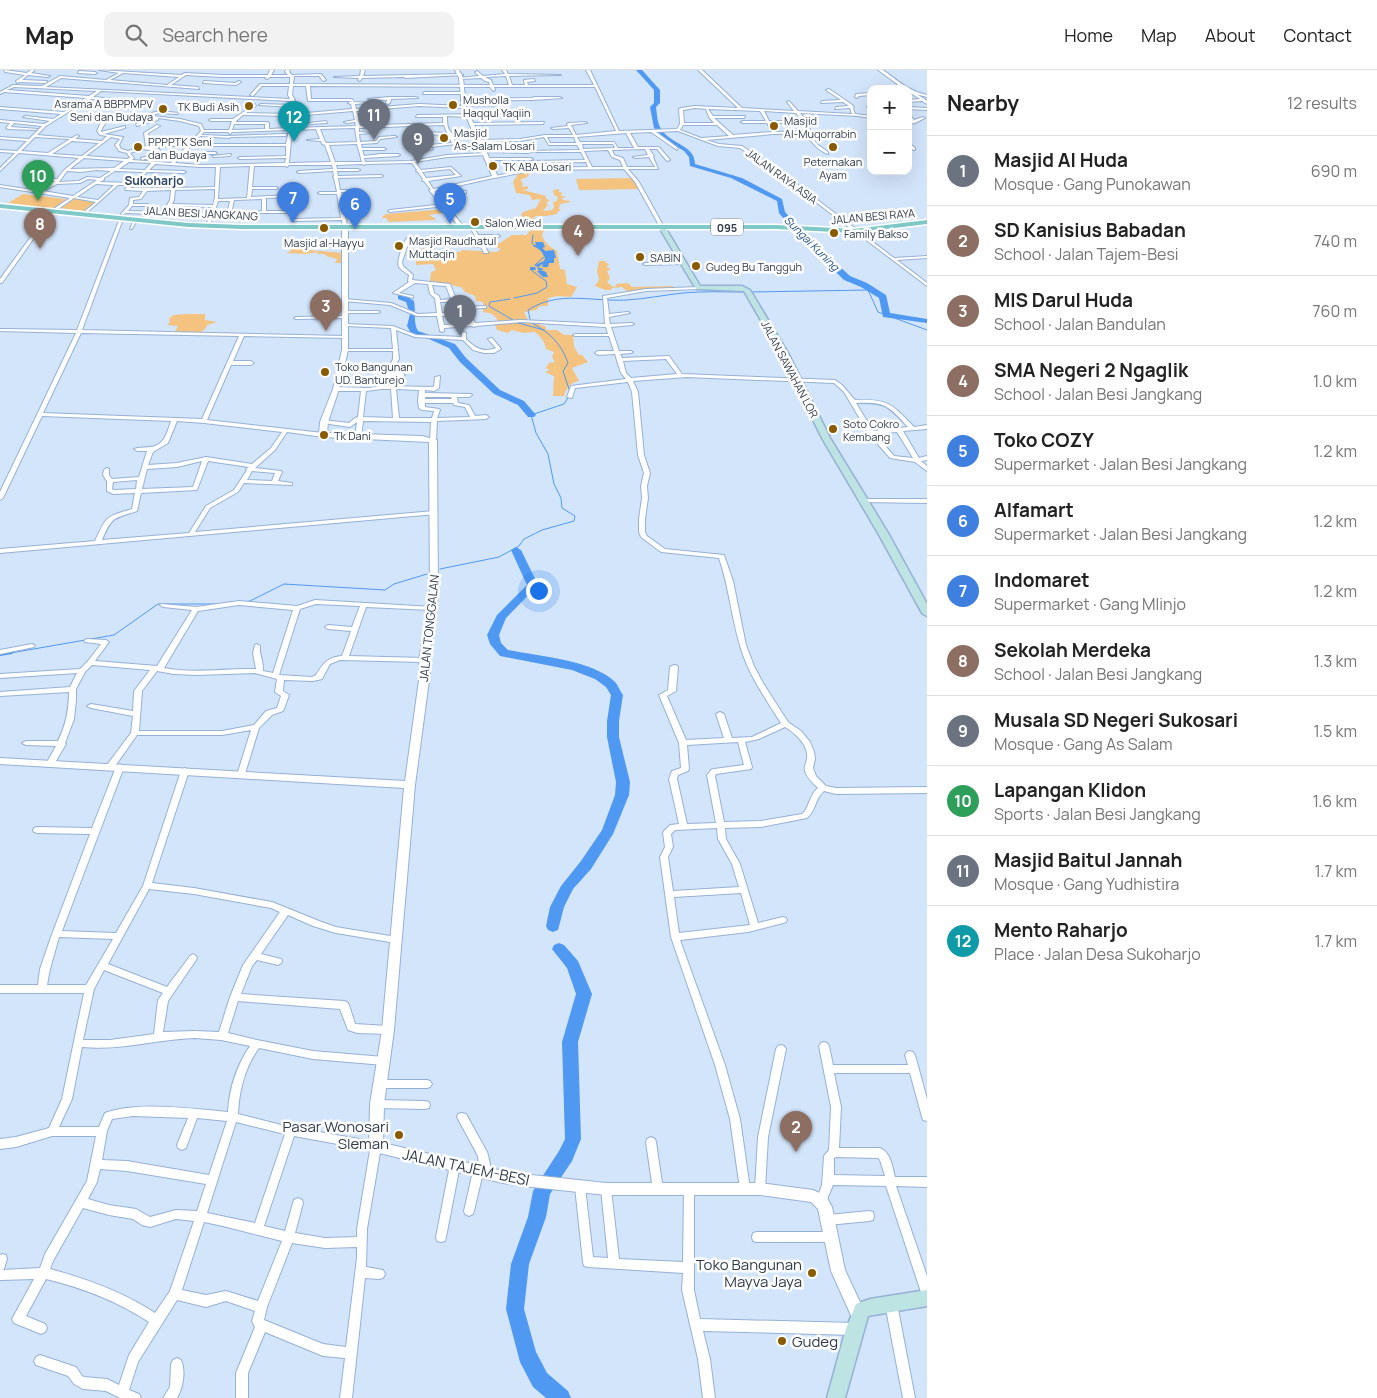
<!DOCTYPE html>
<html lang="en">
<head>
<meta charset="utf-8">
<style>
  :root { --surface:#fff; --page:#f2f2f2; --text:#222; --muted:#767676; --line:#e0e0e0; --accent:#895b00 }
  body { margin:0; font-family:Manrope,sans-serif; background:var(--page); color:var(--text) }
  .controls { position:absolute; right:15px; top:15px; display:grid; overflow:hidden; border-radius:10px; box-shadow:0 5px 20px #0002 }
  .controls button { width:45px; height:45px; display:grid; place-items:center; padding:0; border:0; border-bottom:1px solid var(--line); background:var(--surface); color:var(--text); font:25px sans-serif }
  .you { position:absolute; left:538px; top:520px; width:18px; height:18px; margin:-12px; border:4px solid #fff; border-radius:50%; background:#1a73e8; box-shadow:0 0 0 8px #1a73e833 }
  .badge { display:grid; place-items:center; width:32px; height:32px; border-radius:50%; background:var(--accent); color:#fff; font-size:16px; font-weight:700 }
  .pin { position:absolute; translate:-50% -41px; filter:drop-shadow(0 1px 2px #0008) }
  .pin::after { content:''; position:absolute; top:26px; width:18px; height:15px; background:inherit; clip-path:polygon(0 0,100% 0,50% 100%) }
  .list { margin:0; padding:0; list-style:none }
  h2 { display:flex; justify-content:space-between; align-items:center; height:65px; margin:0; padding:0 20px; font-size:21px }
  h2 small { font-size:16px; font-weight:400; color:var(--muted) }
  .list li { display:grid; grid-template-columns:32px 1fr auto; gap:15px; align-items:center; box-sizing:border-box; height:70px; padding:0 20px; border-top:1px solid var(--line) }
  .list b { display:block; font-size:19px; white-space:nowrap }
  .list p { margin:0; font-size:16px; white-space:nowrap; color:var(--muted) }
  .list em { font-size:16px; font-style:normal; color:var(--muted) }
  .icon { flex:none; width:28px; height:28px; fill:none; stroke:currentColor; stroke-width:2; stroke-linecap:round; stroke-linejoin:round }
  .map { position:relative; flex:none; width:927px; height:1328px; overflow:hidden }
  header { display:flex; align-items:center; gap:30px; box-sizing:border-box; height:70px; padding:0 25px; background:var(--surface); border-bottom:1px solid var(--line) }
  header strong { font-size:24px }
  nav { display:flex; gap:28px; margin-inline-start:auto; font-size:18px }
  .search { width:350px; height:45px; background:var(--page); display:flex; align-items:center; gap:12px; box-sizing:border-box; padding:0 18px; border-radius:10px; color:var(--muted); font-size:19px }
  main { display:flex }
  aside { flex:1; background:var(--surface) }
  .map>svg:first-child { display:block }
  .green { fill:#f3c37f }
  .water { fill:#5099f2 }
  .lines { fill:none; stroke-linecap:round; stroke-linejoin:round }
  .stream-far1 { stroke:#5099f2; stroke-width:1 }
  .stream { stroke:#5099f2; stroke-width:2 }
  .river { fill:#5099f2; fill-rule:evenodd }
  .minor-casing { stroke:#95b1d5; stroke-width:2 }
  .tertiary-casing { stroke:#95b1d5; stroke-width:2 }
  .secondary-casing { stroke:#95b1d5; stroke-width:3 }
  .primary-casing { stroke:#fff; stroke-width:3 }
  .minor { fill:#fff; fill-rule:evenodd }
  .tertiary { fill:#fff; fill-rule:evenodd }
  .secondary { fill:#bee3e3; fill-rule:evenodd }
  .primary { fill:#7ec8c7; fill-rule:evenodd }
  .poi-dot { fill:#895b00; stroke:#fff; stroke-width:2 }
  .labels { text-anchor:middle; dominant-baseline:central; stroke-width:5; stroke-linejoin:round; paint-order:stroke }
  .far-poi-label { font-size:11px; fill:#303b4a; stroke:#fff; text-anchor:start }
  .far-street-label { font-size:11px; fill:#303b4a; stroke:#fff }
  .shield { fill:#fff; stroke:#6e7680; stroke-width:1 }
  .shield-label { font-size:11px; font-weight:bold; fill:#303b4a }
  .far-water-label { font-size:11px; font-style:italic; fill:#20508a; stroke:#fff }
  .far-quarter-label { font-size:12px; font-weight:bold; fill:#2d4564; stroke:#fff }
  .street-label { font-size:12px; fill:#303b4a; stroke:#fff }
  .near-poi-label { font-size:15px; fill:#303b4a; stroke:#fff; text-anchor:end }
  .near-street-label { font-size:15px; fill:#303b4a; stroke:#fff }
</style>
</head>
<body>
<header>
<strong>Map</strong>
<div class="search"><svg class="icon" aria-label="search" viewBox="0 0 24 24"><circle cx="10" cy="10" r="6"/><path d="M15 15l6 6"/></svg>Search here</div>
<nav><a>Home</a><a>Map</a><a>About</a><a>Contact</a></nav>
</header>
<main>
<div class="map">
<svg width="927" height="1328" viewBox="0 0 927 1328">
  <rect width="100%" height="100%" fill="#d3e5fb"/>
  <!-- green -->
  <g class="green">
    <path d="M528,99H534L526,108L521,109L522,113H523L522,117L528,116V119L523,120L546,126V129L550,130L546,133L548,135L543,141L552,140L554,137L553,132L557,131L558,127L554,125L553,120L559,119V122L563,123L560,125L566,127L562,128L563,130L570,131L571,132L560,134L559,139L561,141H558L557,144L546,146H535L534,148L536,149L530,153L549,154L542,164C543,172 550,177 557,181L560,199L565,200L567,214L577,217L571,227L558,226L548,228V236H540L536,240L524,242L528,250L546,257V260H557L564,265H573L574,277L579,285H582L588,292L572,298L579,311C570,313 567,317 564,326H553L554,306L545,302L550,300L546,298L549,293L555,292L552,287L554,282L546,279C544,271 542,268 535,262L523,263L512,260L508,263L497,260L495,255L498,252C495,244 491,243 483,242V232L476,231L475,226L465,222L461,217L430,211L431,202L436,200L433,194L416,195V191H429L426,182L421,179L431,177C440,182 448,182 460,182L462,180L497,182L501,179L493,176V173H500L512,165H527L532,157H524L523,151L527,149L521,146L523,142L536,138L541,129L532,130L530,125L516,123L513,112L519,102Z"/>
    <path d="M634,108L641,119L579,120L576,109Z"/>
    <path d="M23,124L65,129L66,130L52,139L8,133Z"/>
    <path d="M77,127L98,131L85,141L60,138Z"/>
    <path d="M445,139L448,142L429,145L436,149L435,150L389,152L386,148H381L386,144Z"/>
    <path d="M291,177L310,178L307,179L308,180L344,183V193H335L337,189L326,186L325,184H317L318,182L306,184L286,183L291,181L289,179Z"/>
    <path d="M599,191H605L609,195L606,197L611,199L607,201L610,208L607,212L613,217L616,216V214L628,213L632,217L672,216L679,219L628,222L622,217L612,218L611,220H605L595,216L599,210L597,201Z"/>
    <path d="M187,244H205V250L217,252L207,255L206,258L199,264L174,263L178,256L167,255L170,252L169,249L173,245Z"/>
  </g>
  <!-- water -->
  <path class="water" d="M535,172H543L545,177L542,178L545,180L544,181L554,180L556,188H554V193H549L548,197H542L543,194L538,197L544,199L541,200L546,202L548,207H543L537,201L541,200H538L537,196L535,197L536,200H530V197H536L535,195L544,191L545,188L541,181L533,175H536Z"/>
  <g class="lines">
    <!-- stream-far1 -->
    <g class="stream-far1">
      <path d="M533,165L532,173L535,177"/>
      <path d="M535,195L544,187"/>
      <path d="M751,222L868,220L878,242L927,260"/>
      <path d="M514,228L537,223L547,217L546,211L531,200"/>
      <path d="M510,229L490,232L489,236L518,253L544,260"/>
      <path d="M530,249L528,240C559,220 592,232 626,230C645,229 664,225 683,223C704,221 724,222 745,222"/>
      <path d="M532,253C550,263 561,273 568,293L563,301L570,322"/>
      <path d="M440,499L499,487L519,476L524,469L542,460L574,451L575,446L562,438L561,428L554,414L548,384L536,363L531,345L564,334L569,326"/>
      <path d="M243,532L250,531L284,514L385,520L394,514L427,504"/>
      <path d="M5,584L114,565L158,534H219"/>
    </g>
    <!-- stream -->
    <path class="stream" d="M0,585L12,583"/>
    <!-- river -->
    <g class="river">
      <path d="M636,0H642L660,20V33L656,37C657,43 657,52 660,57C668,74 695,74 695,94L742,108L782,129L785,142L798,156L802,162L850,206L867,213L886,225L890,243L927,249V253L883,247L879,228L861,217L844,210L797,164L779,143L777,131L731,108L690,96L689,87L684,81L666,70L654,58L650,37L654,33V20Z"/>
      <path d="M398,225H404L414,231C416,241 413,253 418,261L455,274L466,288L500,320L524,331L536,345L534,347H528L518,335L494,324L460,292L449,278L429,269L412,265L407,256L410,244L406,232L398,229Z"/>
      <path d="M516,477L521,480L538,515L506,548L499,565L501,573L508,580C538,586 593,590 615,612C618,615 620,621 623,625L619,651V667L630,712L629,725L613,764L591,799L573,819L564,837L558,860L553,862L548,860L546,856L550,837L561,816L581,791L602,760L615,725L616,712L607,667V651L611,625L606,617L595,609L572,600L500,586L490,574L487,565L497,545L527,515L511,480Z"/>
      <path d="M559,873L564,875L578,891L592,924L578,972L581,1069L572,1091L550,1124L546,1147L529,1194L524,1239L536,1282L547,1303L568,1321L571,1328H546L533,1317L520,1292L506,1239L511,1194L528,1147L533,1121L559,1081L565,1069L562,972L576,924L567,898L552,879L554,875Z"/>
    </g>
    <defs>
      <g id="minor">
        <path d="M4,0L27,3L31,0H35L31,3L50,6L48,7L28,5L22,10L47,11L46,13L19,12L17,13L16,11L25,5L5,2Z"/>
        <path d="M99,0L181,5L185,3L222,5H268L270,0H274L271,5H288L285,2L286,0H290L289,2L292,5L321,4L326,10L323,11L319,6H294L293,14L490,15L489,12L485,11L481,8L461,9L459,8L479,6L475,2L477,1L483,6L505,4L502,0H506L508,4L561,5L509,6L512,15H525L524,10L534,9L535,11L527,12L528,15H594L586,0H590L619,61L677,59L680,54L679,39L681,38L695,36L738,38L698,0H702L742,38L794,41L787,32L789,31L798,41L852,44L850,38L835,39L836,37L849,36L843,32L821,33L822,31L841,30L826,20L829,19L851,34L854,37L853,38L855,44L871,46V48L858,46L800,43L807,52L810,60L808,62L818,75L828,82V84C818,81 812,72 805,63L774,64L706,70L719,74L742,76L782,103L894,188L927,186V188L897,190L927,213V216L780,105L740,78L718,76L678,61L656,62L678,78L677,80L651,62L630,63L638,77H659L670,90L667,91L657,79H649L654,86L653,87L658,99H628L639,112L664,157L663,158L660,157L635,112L624,99L535,100L494,108L495,106L535,98L588,97L586,92L532,93L530,92L532,91L585,90L581,82H530L528,83L483,82L481,81L483,80L526,81L580,80L577,75H549L544,67L520,71L478,72L476,71L478,70L520,69L545,65H573L569,58L553,59L551,58L568,56L567,54L569,53L585,52L587,53L571,55L576,65L616,61L595,17H494L495,20L493,21L490,17L310,16L311,29H352L354,32L370,33L355,34L356,39L419,34L463,36L461,35L463,34H495L497,35L495,36H464L466,37L464,38L419,36L356,41L358,47L375,46L378,55L443,53V47H416L417,45L484,44L486,45L468,47L447,46C447,53 447,60 453,64L452,65L456,74L431,77L433,79L431,80L424,73L416,59L410,58V56L359,58V62L372,63L359,64L360,72L376,71L379,67L395,66L397,67L380,69L377,73L361,74L362,78H384L386,79L384,80H362L364,86L381,84H398L400,85L398,86L364,88L365,92L411,91L447,85L485,83L487,84L485,85L447,87L415,92L421,100L451,97L461,106L428,111L434,120L432,121L424,111H422L423,109L418,102L416,101L417,100L412,93L366,94L364,95L362,94L336,95L337,99H358L360,100L358,101H337L338,106L381,105L383,106L381,107L338,108L340,120H360L362,121L360,122H341L345,148L347,149L346,150L347,157L345,158L343,157L342,150L291,151V143H258L246,146L247,147L245,148L229,146L227,145L230,131H218L210,156L208,157L206,156L212,137L170,136L167,142L192,143L193,144L191,145L126,143L123,145L121,144L129,135L130,128L139,127L143,121L126,120L125,119L129,115H118L83,146L80,145L96,132L74,128L51,144L2,213H0V209L49,142L70,128L0,117V115L39,121L55,111L35,109L34,107L57,109L64,100L79,88L19,83L0,101V98L15,83L0,82V80L17,81L27,71L0,69V67L29,69L42,56L14,53L11,57L38,59L36,60L8,59L6,58L10,53L0,52V50L44,54L50,51L23,47L25,46L53,49L61,44L0,39V37L64,42L86,28L4,22L0,24V22L13,15L42,16L60,6L106,10L119,3ZM123,3L179,7L167,15L110,10ZM186,5L222,7H266L265,8L267,9L270,7H290V14H260L250,25L253,26L262,16H289L288,25L290,29L46,17L61,8L199,19L198,17L171,15ZM506,6L509,15H493L491,10L485,7ZM293,16H306L308,31H351L348,33L351,34L352,39L295,44L296,36L294,31L295,30L292,25ZM14,17L97,21L89,26L7,20ZM101,21L290,31L292,35L261,34L259,35L292,37L291,44L246,43L256,36L255,34L233,49H211L209,50L211,51H232L229,60H204L201,54L180,49L151,46L159,43L177,44L179,43L159,41L148,44V45C135,45 114,43 103,51C100,53 99,57 97,61L100,65L107,66L102,71L75,69L79,66L77,65L72,68L37,65L46,56L78,36L120,40L119,38L81,34L90,29L124,31L126,30L93,27ZM695,38L706,39L709,47L714,53H684L683,40ZM708,39L760,41L766,51H743L741,52L743,53H767L772,62L733,65L714,48H744L745,46H713ZM353,41L355,50L344,52L346,53L355,52L356,56L292,58L293,53L304,52L293,51L294,46ZM764,41L796,43L802,51H769ZM243,45H244L291,46L289,58L269,59V53L267,52H235ZM124,47L156,48L136,54L137,56L158,50V48L180,51L199,56L201,61L189,74H171L150,76L148,63L160,56L157,55L144,63L146,76L128,81L121,79L119,75L123,67L104,64L125,58V56L101,62V61C105,50 113,49 124,47ZM373,48L374,55L360,56L358,49ZM770,53H804L806,60L805,61L775,62ZM234,54H265V59L232,60ZM444,55L447,63L421,62L418,57L412,56ZM683,55H717L729,66L701,68L680,60ZM355,58L357,72L327,73L325,72L320,59ZM316,59L320,69L307,70L321,71L322,74L325,75L331,92L289,93L292,60ZM289,60L286,74H193L200,66L229,68L231,67L285,66L287,65L285,64L227,66L201,65L204,62H228L230,64L232,62ZM626,63L634,78H618L614,72H580L577,67ZM422,64L448,65L452,73L429,75ZM35,67L70,69L48,83L21,81ZM111,67L120,69L115,75L119,81L127,83L130,88L127,89L86,86ZM547,67H574L576,73H550ZM72,71L99,73L82,86L52,84ZM357,74L362,92H335L329,75ZM582,74H613L615,78L583,79ZM171,76H187L171,93L132,90L134,88L130,83L142,79L157,81L158,83L141,88L142,90L162,84L159,79L152,78ZM191,76H286V86L240,87L238,88L240,89L286,88L285,93L200,95L175,93L183,84H215L217,83L215,82H185ZM645,79L648,85L633,87L635,88L649,87L655,97H627L623,88L614,85L612,80ZM608,80L612,87L620,90L623,97H592L584,81ZM84,88L124,91L114,98L70,99ZM129,92L151,93L145,100L119,99ZM155,94L200,97H216L215,117L175,118V111L140,109L147,102L184,103L186,102L184,101L149,100ZM289,95H332L333,99L299,101L297,102L299,103L333,101L334,106L333,107L334,108L337,122H320L318,123L320,124H337L341,148L294,149L296,137L294,136L292,137L291,141H266V128L296,127L297,126L295,125L251,127L252,119H276L278,118L276,117H252L254,96H285L287,97ZM250,96L247,128L218,129L220,97ZM450,99L456,105L426,108L422,102ZM97,100L111,101L100,108L87,107L79,111L59,112L67,101L80,102ZM115,101L143,102L131,113L99,112L104,110V108ZM88,109L97,110L73,126L43,121L57,114L80,113ZM137,111L172,113L171,118H130ZM96,114L114,115L98,130L77,127ZM215,119V127L213,135L172,134L174,130L175,120ZM171,120L170,130L163,142L128,141L132,136H148V134H133V130L141,129L147,121ZM262,129V141L240,145L231,144L234,130Z"/>
        <path d="M361,0H365L363,6L461,4L463,5L406,8L404,7L362,8L360,11L358,10L359,8L334,7L360,6Z"/>
        <path d="M79,1L95,2L97,3L95,4L78,3Z"/>
        <path d="M204,11L235,13L239,11L241,12L236,15L203,13Z"/>
        <path d="M424,22H463L465,23L463,24H423Z"/>
        <path d="M912,22H914L927,31V34L922,31L908,32V30L920,29L912,24Z"/>
        <path d="M871,23V25L859,26L857,28L855,27L856,24Z"/>
        <path d="M389,27H416L418,28L391,29L390,33L388,34L386,33L387,30L368,29Z"/>
        <path d="M534,27H560L562,28L534,30L463,31L461,30L463,29L532,28Z"/>
        <path d="M192,33L232,36L234,37L232,38L191,35Z"/>
        <path d="M868,35L871,36V38L867,37Z"/>
        <path d="M908,37L927,38V40L908,39Z"/>
        <path d="M908,43L914,50L923,47L925,48L915,53L908,54V52L911,51L908,47Z"/>
        <path d="M326,51L327,53L311,54L309,53Z"/>
        <path d="M544,52L543,54L472,55L470,54L472,53Z"/>
        <path d="M908,72L915,78V80H913L908,75Z"/>
        <path d="M231,84L230,86L214,87L212,86Z"/>
        <path d="M486,88H531L533,89L531,90H487Z"/>
        <path d="M466,121V123H465L436,126L434,125L436,124Z"/>
        <path d="M445,134L447,135L446,136L390,142L388,141L390,140Z"/>
        <path d="M120,148L123,149L82,260L345,266L347,267L345,268L244,266L233,291H251L254,293L251,295H231L207,350L323,363L326,365L323,367L287,362L275,380L255,398L281,401L282,402L278,411L292,413V415L244,413L238,422L210,438L195,462L434,441L436,442V444L0,483V479L95,471C107,445 106,447 132,439L135,423L113,424L107,421V411L103,405L104,400L107,398L109,399V405L112,409L139,407L147,381H137L134,379C139,377 144,378 150,377C164,376 167,363 171,351L42,346L3,428L0,430V422L76,263L0,261V259L77,260ZM81,263L239,266L202,349L43,343ZM177,351L204,353L282,362L271,378L252,394L206,387L177,393L148,395L153,382L168,373ZM202,391L193,417L142,419L147,399L177,397ZM208,391L249,397L246,399L247,400L234,420L206,436L189,463L102,470C112,446 113,449 137,441L141,423L197,420ZM252,401L275,403L272,411L247,410ZM137,410L136,419L114,420L112,419L113,412Z"/>
        <path d="M134,149L137,150L132,159H130Z"/>
        <path d="M472,156H473L478,165H498L500,166L498,167H480L488,182V183H484L481,177L408,174L402,192L403,196L413,205L412,210L450,214L456,229H465L467,230C460,233 449,232 440,232L442,243H470L475,253L521,250L605,254L603,226L646,219L698,217L700,218V219L646,221L607,228L609,244L628,242L630,243L609,247L610,254L632,253L634,254L632,255L611,257L619,281H631L633,282L631,283L620,284L622,288L669,286L682,304L835,310L842,315L855,330C888,329 891,333 914,357L927,355V359L903,361L919,388L927,386V390L921,391L927,396V401L915,392L890,388L869,364L844,322L834,313L687,307L633,311L638,322L644,385L650,403L647,416L648,428L645,449V462L647,466L665,479L724,485L733,511L746,575L754,596L763,613L788,652L801,661L810,672L814,682L815,689L813,698L816,706L826,716L836,718L927,717V723L836,724L824,721C815,728 816,741 807,748L761,757L725,758L726,769L740,794L758,853L783,847L786,848L787,850L786,852L783,853L748,862L680,870L725,995L740,1049L750,1119L749,1122L745,1124L741,1122L740,1119L730,1049L715,995L671,867L660,787L665,777L663,763L664,761L670,755L679,754L669,709L672,701L681,698L679,673L659,625L668,620L670,597L674,595H676L678,597L676,621L667,626L686,670L724,668L716,644L720,642L724,644L732,668L752,667L781,653C767,631 752,610 743,585C732,554 730,520 719,488L661,482L641,467L639,462V449L642,428L641,416L644,403L638,385L632,322L628,312L575,318L572,328L567,327L571,316L626,309L621,303L615,284L598,285L595,283L598,281H614L609,266H575L573,265L575,264H608L606,257L521,252L476,256L474,257L472,256L444,258V261L442,262L440,261L437,246H417L390,235L344,231L342,230L344,229L391,233L418,244L437,243L435,228L430,224L428,214L415,213L399,223L413,226V228L393,223L409,212L408,211L409,205C406,203 401,200 399,197C396,192 404,170 408,167L410,168L409,172L480,175L477,170H437L435,169L437,168H476L470,157ZM432,215L446,216L451,229L440,230L439,226L434,223ZM466,245L470,253L444,255L442,246ZM666,289L677,304L631,308L626,303L623,291ZM856,333C887,332 888,336 908,357L873,361ZM897,362L913,388L894,386L875,364ZM785,657C795,663 809,675 807,689C806,694 804,696 805,701C807,708 813,713 818,718C809,725 810,737 802,744L761,751L724,752L715,706L716,704L751,699L752,697L745,672L759,669ZM738,672L744,695L714,699L711,700L707,705L716,753L687,754L677,709L678,705L688,701L689,699L687,675ZM717,758L718,769L732,794L739,817L673,821L668,787L673,777L671,764L675,760ZM741,823L750,855L679,863L674,827Z"/>
        <path d="M684,192V193L682,194L645,195L643,194L645,193Z"/>
        <path d="M486,236V238H484L466,239L464,238L466,237Z"/>
        <path d="M343,241H378L380,242L378,243H343Z"/>
        <path d="M345,246L347,247V248L296,249L294,248L296,247Z"/>
        <path d="M344,254L393,256L416,265L462,267V263L464,262L466,263V269C475,278 483,283 496,278L488,269L492,268L501,279L494,283H484L473,280L463,270L415,267L396,260L399,289L391,303H402L405,305L402,307H390L385,316L433,317L434,316L435,307L440,306L439,318L434,321L425,320V323L471,324L472,325L469,327H457L458,333L469,335L475,346L486,345L489,347L486,349L437,351L436,370L433,372L430,370L431,352L363,351L361,367L358,369L355,367L357,352L350,357L322,353L321,352L324,350L349,353L355,348L358,347L361,321H336L333,319L336,317L369,318L380,316L393,289V281H345L343,280L345,279H393L391,258L346,256H344ZM382,319H391L393,348L363,347L366,321ZM396,319L419,320L418,331L419,338L422,340L434,341L432,348H399ZM425,327H451L452,329H425ZM425,333H453L454,335L465,337L470,347L437,348L440,340L439,339L425,337Z"/>
        <path d="M862,429H927V433L860,432L859,431Z"/>
        <path d="M315,530L433,537L434,538L431,540L366,537L349,586L424,588L428,590L424,592L340,590L330,594L322,609L313,611L284,610L283,621L289,625L284,639L283,641L272,645L259,658L244,707H238L237,705L251,660L222,665H137L113,699H107L106,697L107,695L131,663L133,646L91,638L87,636L91,634L133,641L134,621L150,600L92,595L85,602L76,619V630L74,649L65,673L66,674L53,696L50,697L46,694L56,676L26,675L22,673L26,671H58C66,655 69,639 69,622L0,626V622L70,617L77,603L0,608V604L80,599L88,591L101,574L85,572L84,571L85,570L87,569L106,570L109,572L95,591L157,596L192,540L163,537L160,535L161,534L196,537L239,531L297,536ZM316,534L360,536L352,557L328,555L325,557L328,559L351,561L342,586C327,587 323,594 316,605L312,607L279,605L300,539ZM239,535L293,540L273,603L263,601C264,592 259,585 260,576L257,574L255,575L253,583L256,599C225,598 194,604 164,598L198,541ZM157,601L174,604L197,605L255,603L277,609L275,622L281,626L277,638L266,641L254,655L222,661H139L142,621Z"/>
        <path d="M32,574L34,575L35,576L34,577L0,584V580Z"/>
        <path d="M120,694L124,697L62,861L116,863L143,816L181,701L185,698L189,701L152,813L194,818L272,832L319,851L336,857L396,867L399,868L400,870L399,872L396,873L336,863L313,856L288,845L261,884L281,889L282,891L281,893L278,895L257,890L252,896L241,924L344,931L347,932L349,935L355,954L388,956L391,957L393,960L391,963L388,964L357,963L348,960L340,939L238,931L228,963L257,970L313,981L384,987L387,988L389,991L387,994L384,995L313,989L259,978C245,997 239,1021 238,1044L285,1056L376,1072L380,1074L381,1077L367,1159L366,1197L383,1200L385,1204L383,1208L379,1209L365,1208L352,1328H340L345,1288L323,1286L265,1262L248,1303V1328H236V1303L255,1257L252,1251L255,1241L226,1231L206,1237L177,1230L138,1292L129,1320L139,1324L141,1328H120L106,1321L83,1319L74,1314L68,1306L36,1295L34,1291L36,1287L40,1285L76,1297L82,1306L84,1307L107,1309L119,1315L129,1285L149,1252C117,1231 83,1218 46,1209L26,1246L45,1254L47,1258L45,1262L41,1264L14,1253L12,1249L34,1209L0,1210V1185L2,1184L6,1185L7,1189L4,1199L2,1200L40,1198L45,1184L87,1111L96,1066H52L16,1077L0,1079V1069L16,1067L49,1058L62,1029L84,923H0V915H38L40,899L51,867L90,764L37,763L34,762L33,760L34,758L37,757L92,758L116,697ZM149,819L194,824L271,838L280,842L243,895L230,927L219,962L195,961L163,962L168,931L196,890L197,888L196,886L193,884L190,886L167,917L108,894ZM59,867L113,869L86,915H47L50,899ZM104,900L163,923L158,930L154,964L110,970H83L94,919ZM195,968L221,970L250,976C237,995 229,1019 228,1042C194,1039 138,1031 105,1043L99,1057H59L72,1029L82,977C120,981 157,969 195,968ZM133,1046L188,1048L177,1075L178,1078L182,1080L186,1078L197,1048L227,1051L209,1105L127,1091L102,1090L107,1061L112,1049ZM236,1052L285,1064L255,1153L207,1143ZM294,1066L370,1080L357,1159V1167L325,1168L295,1163L303,1133L302,1130L298,1128L294,1130L293,1133L285,1161L264,1156ZM100,1099L127,1101L206,1114L197,1141L176,1140L150,1147L136,1139L109,1135L88,1129L97,1112ZM83,1138L109,1145L133,1149L142,1155L150,1157L176,1149L194,1151L170,1221L155,1243C123,1222 87,1209 50,1199L53,1191ZM204,1152L223,1156L282,1171L258,1231L226,1221L206,1225L182,1220ZM292,1173L325,1178L357,1177V1188L346,1277L323,1274L264,1250L267,1237Z"/>
        <path d="M824,972L827,973L829,976L833,995H908L905,985L907,982L910,981L913,982L915,985L927,1029V1051L923,1050L922,1047L910,1003H834L841,1037L839,1078H880C891,1083 892,1096 895,1107H927V1117L896,1116L927,1206V1227L923,1226L921,1222L886,1116L833,1115L825,1134L821,1136L817,1134L816,1131L822,1115L824,1086L829,1080L831,1037L819,976L821,973ZM836,1087L878,1088L880,1090L885,1106L834,1105V1088Z"/>
        <path d="M781,975L784,976L786,979L768,1067L765,1119L764,1122L760,1124L756,1122L755,1119L758,1067L776,979L778,976Z"/>
        <path d="M381,1010H427L430,1011L432,1014L430,1017L427,1018H381L378,1017L376,1014L378,1011Z"/>
        <path d="M377,1030L425,1031L429,1032L430,1035L429,1038L425,1039L377,1038L373,1037L372,1034L373,1031Z"/>
        <path d="M462,1043L466,1044L487,1082C489,1088 492,1100 489,1106L485,1108L482,1107L474,1141L473,1144L469,1146L465,1144L464,1141L473,1101L474,1098L479,1097L478,1086L457,1047L458,1044Z"/>
        <path d="M651,1067L655,1069L656,1072L663,1120L662,1123L658,1125L654,1123L653,1120L646,1072L647,1069Z"/>
        <path d="M455,1090L459,1092L460,1095L446,1167L445,1171L441,1172L437,1171L436,1167L450,1095L451,1092Z"/>
        <path d="M580,1112L584,1114L585,1117L593,1187L608,1188L601,1119L602,1116L606,1114L610,1116L611,1119L619,1189L683,1192L684,1119L685,1116L689,1114L693,1116L694,1119V1220L700,1249L855,1253L859,1255L861,1259L859,1263L855,1265L703,1261L710,1289L715,1328H703L698,1289L682,1220L683,1203L588,1197L584,1196L583,1192L575,1117L576,1114Z"/>
        <path d="M869,1141L873,1142L874,1146L873,1150L869,1151L828,1155L824,1154L823,1150L824,1146L828,1145Z"/>
        <path d="M757,1162H831L835,1163L836,1167L835,1171L831,1172H757L753,1171L752,1167L753,1163Z"/>
        <path d="M891,1228L895,1230L897,1234L915,1328H903L885,1234L887,1230Z"/>
        <path d="M177,1288L181,1290C186,1301 183,1318 177,1328H163L170,1317L171,1294L173,1290Z"/>
      </g>
      <g id="tertiary">
        <path d="M455,0H459L463,8L466,37L498,107L435,121L464,157L461,159L429,120L492,106L462,37L459,8Z"/>
        <path d="M878,0H883C898,11 909,21 927,25V27L908,22V19H904Z"/>
        <path d="M345,155L348,157V280L339,319L328,352L327,363L422,366L437,370L438,527L429,590L430,603L415,715L394,960L384,1034L383,1073L503,1101L532,1105L606,1113H760L813,1120L826,1126L832,1137L845,1200L867,1247L864,1252L859,1254L854,1252L831,1201L818,1139L811,1132L760,1125H606L532,1117L503,1113L371,1081L369,1077L370,1034L382,960L404,718L0,694V688L405,711L420,603L419,590L430,527L429,372L323,367L319,365L320,352L333,319L342,280V157Z"/>
      </g>
      <g id="secondary">
        <path d="M660,156L665,157L700,216H742L750,220L788,283L830,368L888,463L927,534V546L922,543L878,463L822,368L780,283L744,221L696,219L659,157Z"/>
        <path d="M927,1220V1236L868,1246L845,1328H827L846,1259L856,1234L870,1229Z"/>
      </g>
      <path id="primary" d="M0,134L188,153L242,155H776L854,159L927,150V154L854,163L776,159H242L188,157L0,138Z"/>
    </defs>
    <!-- minor casing -->
    <use href="#minor" class="minor-casing"/>
    <!-- tertiary casing -->
    <use href="#tertiary" class="tertiary-casing"/>
    <!-- secondary casing -->
    <use href="#secondary" class="secondary-casing"/>
    <!-- primary casing -->
    <use href="#primary" class="primary-casing"/>
    <!-- minor -->
    <use href="#minor" class="minor"/>
    <!-- tertiary -->
    <use href="#tertiary" class="tertiary"/>
    <!-- secondary -->
    <use href="#secondary" class="secondary"/>
    <!-- primary -->
    <use href="#primary" class="primary"/>
  </g>
  <!-- markers -->
  <g class="poi-dot">
    <circle cx="453" cy="35" r="5"/>
    <circle cx="249" cy="36" r="5"/>
    <circle cx="163" cy="39" r="5"/>
    <circle cx="774" cy="56" r="5"/>
    <circle cx="444" cy="68" r="5"/>
    <circle cx="138" cy="77" r="5"/>
    <circle cx="833" cy="77" r="5"/>
    <circle cx="493" cy="96" r="5"/>
    <circle cx="475" cy="152" r="5"/>
    <circle cx="324" cy="158" r="5"/>
    <circle cx="834" cy="163" r="5"/>
    <circle cx="399" cy="176" r="5"/>
    <circle cx="640" cy="187" r="5"/>
    <circle cx="696" cy="196" r="5"/>
    <circle cx="325" cy="302" r="5"/>
    <circle cx="833" cy="359" r="5"/>
    <circle cx="324" cy="365" r="5"/>
    <circle cx="399" cy="1065" r="5"/>
    <circle cx="812" cy="1203" r="5"/>
    <circle cx="782" cy="1271" r="5"/>
  </g>
  <g class="labels">
    <!-- far-poi labels -->
    <g class="far-poi-label">
      <text x="463" y="29">Musholla<tspan x="463" dy="13">Haqqul Yaqiin</tspan></text>
      <text x="153" y="33" text-anchor="end">Asrama A BBPPMPV<tspan x="153" dy="13">Seni dan Budaya</tspan></text>
      <text x="239" y="36" text-anchor="end">TK Budi Asih</text>
      <text x="784" y="50">Masjid<tspan x="784" dy="13">Al-Muqorrabin</tspan></text>
      <text x="454" y="62">Masjid<tspan x="454" dy="13">As-Salam Losari</tspan></text>
      <text x="148" y="71">PPPPTK Seni<tspan x="148" dy="13">dan Budaya</tspan></text>
      <text x="833" y="91" text-anchor="middle">Peternakan<tspan x="833" dy="13">Ayam</tspan></text>
      <text x="503" y="96">TK ABA Losari</text>
      <text x="485" y="152">Salon Wied</text>
      <text x="844" y="163">Family Bakso</text>
      <text x="409" y="170">Masjid Raudhatul<tspan x="409" dy="13">Muttaqin</tspan></text>
      <text x="324" y="172" text-anchor="middle">Masjid al-Hayyu</text>
      <text x="650" y="187">SABIN</text>
      <text x="706" y="196">Gudeg Bu Tangguh</text>
      <text x="335" y="296">Toko Bangunan<tspan x="335" dy="13">UD. Banturejo</tspan></text>
      <text x="843" y="353">Soto Cokro<tspan x="843" dy="13">Kembang</tspan></text>
      <text x="334" y="365">Tk Dani</text>
    </g>
    <!-- far-street labels -->
    <g class="far-street-label">
      <text transform="translate(782 106) rotate(36)">JALAN RAYA ASIA</text>
      <text transform="translate(201 143) rotate(3)">JALAN BESI JANGKANG</text>
      <text transform="translate(873 146) rotate(-5)">JALAN BESI RAYA</text>
      <text transform="translate(790 299) rotate(62)">JALAN SAWAHAN LOR</text>
    </g>
    <!-- shield labels -->
    <rect class="shield" x="711" y="148.5" width="32" height="17" rx="4"/>
    <g class="shield-label">
      <text x="727" y="157">095</text>
    </g>
    <!-- far-water labels -->
    <g class="far-water-label">
      <text transform="translate(812 173) rotate(45)">Sungai Kuning</text>
    </g>
    <!-- far-quarter labels -->
    <g class="far-quarter-label">
      <text x="154" y="110">Sukoharjo</text>
    </g>
    <!-- street labels -->
    <g class="street-label">
      <text transform="translate(429 558) rotate(-84)">JALAN TONGGALAN</text>
    </g>
    <!-- near-poi labels -->
    <g class="near-poi-label">
      <text x="389" y="1056">Pasar Wonosari<tspan x="389" dy="17">Sleman</tspan></text>
      <text x="802" y="1194">Toko Bangunan<tspan x="802" dy="17">Mayva Jaya</tspan></text>
      <text x="792" y="1271" text-anchor="start">Gudeg</text>
    </g>
    <!-- near-street labels -->
    <g class="near-street-label">
      <text transform="translate(466 1097) rotate(12)">JALAN TAJEM-BESI</text>
    </g>
  </g>
</svg>
<div class="controls">
<button>+</button>
<button>−</button>
</div>
<div class="you"></div>
<div class="pin badge" style="left:460px;top:266px;background:#6b7280">1</div>
<div class="pin badge" style="left:796px;top:1082px;background:#8d6e63">2</div>
<div class="pin badge" style="left:326px;top:261px;background:#8d6e63">3</div>
<div class="pin badge" style="left:578px;top:186px;background:#8d6e63">4</div>
<div class="pin badge" style="left:450px;top:154px;background:#3f7fe0">5</div>
<div class="pin badge" style="left:355px;top:159px;background:#3f7fe0">6</div>
<div class="pin badge" style="left:293px;top:153px;background:#3f7fe0">7</div>
<div class="pin badge" style="left:40px;top:179px;background:#8d6e63">8</div>
<div class="pin badge" style="left:418px;top:94px;background:#6b7280">9</div>
<div class="pin badge" style="left:38px;top:131px;background:#2e9e5b">10</div>
<div class="pin badge" style="left:374px;top:70px;background:#6b7280">11</div>
<div class="pin badge" style="left:294px;top:72px;background:#0f9aa8">12</div>
</div>
<aside>
<h2>Nearby<small>12 results</small></h2>
<ul class="list">
<li><span class="badge" style="background:#6b7280">1</span><div><b>Masjid Al Huda</b><p>Mosque · Gang Punokawan</p></div><em>690 m</em></li>
<li><span class="badge" style="background:#8d6e63">2</span><div><b>SD Kanisius Babadan</b><p>School · Jalan Tajem-Besi</p></div><em>740 m</em></li>
<li><span class="badge" style="background:#8d6e63">3</span><div><b>MIS Darul Huda</b><p>School · Jalan Bandulan</p></div><em>760 m</em></li>
<li><span class="badge" style="background:#8d6e63">4</span><div><b>SMA Negeri 2 Ngaglik</b><p>School · Jalan Besi Jangkang</p></div><em>1.0 km</em></li>
<li><span class="badge" style="background:#3f7fe0">5</span><div><b>Toko COZY</b><p>Supermarket · Jalan Besi Jangkang</p></div><em>1.2 km</em></li>
<li><span class="badge" style="background:#3f7fe0">6</span><div><b>Alfamart</b><p>Supermarket · Jalan Besi Jangkang</p></div><em>1.2 km</em></li>
<li><span class="badge" style="background:#3f7fe0">7</span><div><b>Indomaret</b><p>Supermarket · Gang Mlinjo</p></div><em>1.2 km</em></li>
<li><span class="badge" style="background:#8d6e63">8</span><div><b>Sekolah Merdeka</b><p>School · Jalan Besi Jangkang</p></div><em>1.3 km</em></li>
<li><span class="badge" style="background:#6b7280">9</span><div><b>Musala SD Negeri Sukosari</b><p>Mosque · Gang As Salam</p></div><em>1.5 km</em></li>
<li><span class="badge" style="background:#2e9e5b">10</span><div><b>Lapangan Klidon</b><p>Sports · Jalan Besi Jangkang</p></div><em>1.6 km</em></li>
<li><span class="badge" style="background:#6b7280">11</span><div><b>Masjid Baitul Jannah</b><p>Mosque · Gang Yudhistira</p></div><em>1.7 km</em></li>
<li><span class="badge" style="background:#0f9aa8">12</span><div><b>Mento Raharjo</b><p>Place · Jalan Desa Sukoharjo</p></div><em>1.7 km</em></li>
</ul>
</aside>
</main>
</body>
</html>
